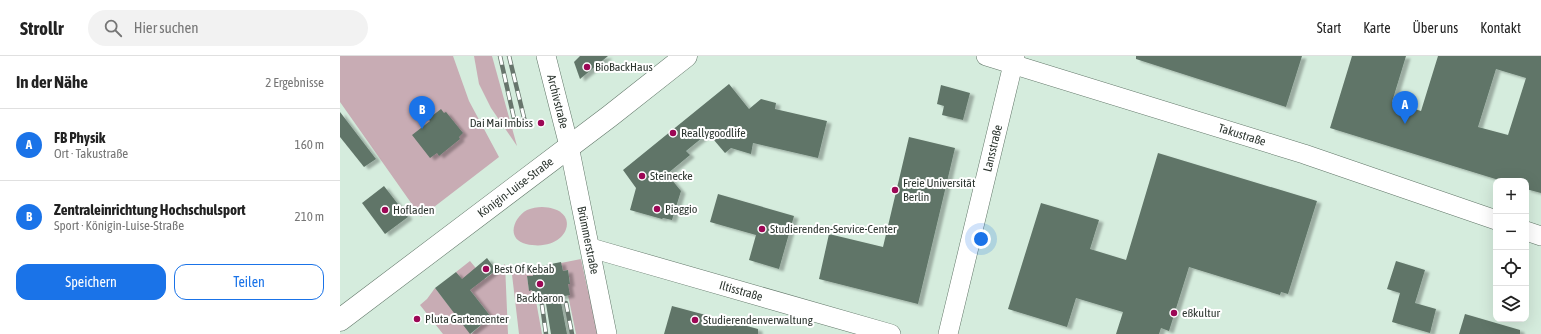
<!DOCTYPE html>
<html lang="de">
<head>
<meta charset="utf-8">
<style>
  :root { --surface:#fff; --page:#f2f2f2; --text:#222; --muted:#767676; --line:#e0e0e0; --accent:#1a73e8 }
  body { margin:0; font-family:"Asap Condensed",sans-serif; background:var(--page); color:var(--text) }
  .controls { position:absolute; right:12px; bottom:12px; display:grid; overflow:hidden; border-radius:8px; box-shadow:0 4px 16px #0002 }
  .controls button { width:36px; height:36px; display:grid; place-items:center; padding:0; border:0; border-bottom:1px solid var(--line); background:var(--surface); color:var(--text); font:20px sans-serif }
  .you { position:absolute; left:641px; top:183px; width:14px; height:14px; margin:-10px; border:3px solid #fff; border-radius:50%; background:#1a73e8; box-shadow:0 0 0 6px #1a73e833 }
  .badge { display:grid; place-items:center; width:26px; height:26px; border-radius:50%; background:var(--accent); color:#fff; font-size:13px; font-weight:700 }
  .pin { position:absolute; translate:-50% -33px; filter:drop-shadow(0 1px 2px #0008) }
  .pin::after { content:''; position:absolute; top:21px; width:14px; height:12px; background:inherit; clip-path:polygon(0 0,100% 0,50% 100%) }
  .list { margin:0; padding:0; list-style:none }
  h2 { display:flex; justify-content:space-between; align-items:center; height:52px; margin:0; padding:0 16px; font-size:17px }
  h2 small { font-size:13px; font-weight:400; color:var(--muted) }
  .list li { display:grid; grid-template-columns:26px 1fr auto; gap:12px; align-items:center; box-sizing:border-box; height:72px; padding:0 16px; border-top:1px solid var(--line) }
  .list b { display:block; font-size:15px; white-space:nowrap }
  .list p { margin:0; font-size:13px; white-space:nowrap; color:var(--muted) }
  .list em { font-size:13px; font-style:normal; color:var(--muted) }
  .actions { display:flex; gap:8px; padding:12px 16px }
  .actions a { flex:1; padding:9px 0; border:1px solid var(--accent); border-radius:12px; text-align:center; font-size:14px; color:var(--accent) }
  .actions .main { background:var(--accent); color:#fff }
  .icon { flex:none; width:22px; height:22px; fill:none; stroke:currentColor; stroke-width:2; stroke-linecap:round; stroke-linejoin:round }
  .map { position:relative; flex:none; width:1201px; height:278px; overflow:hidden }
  header { display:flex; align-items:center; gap:24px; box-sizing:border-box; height:56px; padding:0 20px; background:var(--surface); border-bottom:1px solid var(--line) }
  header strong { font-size:19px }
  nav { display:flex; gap:22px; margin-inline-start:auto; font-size:14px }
  .search { width:280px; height:36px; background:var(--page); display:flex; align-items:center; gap:10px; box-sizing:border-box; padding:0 14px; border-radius:22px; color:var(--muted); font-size:15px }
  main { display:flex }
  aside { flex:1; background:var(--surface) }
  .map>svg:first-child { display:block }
  .green { fill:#c8acb4 }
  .building { fill:#607568; fill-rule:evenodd; filter:url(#shadow) }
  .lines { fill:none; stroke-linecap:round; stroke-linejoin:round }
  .street-casing { stroke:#617668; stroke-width:20 }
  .secondary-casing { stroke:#617668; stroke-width:23 }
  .street { stroke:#fff; stroke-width:19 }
  .secondary { stroke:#fff; stroke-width:22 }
  .rail-casing { stroke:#67756c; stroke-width:4.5 }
  .rail { stroke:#fff; stroke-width:3; stroke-dasharray:9; stroke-linecap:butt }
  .poi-dot { fill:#9c0755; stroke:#fff; stroke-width:1.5 }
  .labels { text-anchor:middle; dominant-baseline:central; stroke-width:4; stroke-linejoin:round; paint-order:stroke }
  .poi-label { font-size:12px; fill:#2d3630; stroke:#fff; text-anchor:start }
  .street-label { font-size:12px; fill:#2d3630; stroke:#fff }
</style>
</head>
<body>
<header>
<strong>Strollr</strong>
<div class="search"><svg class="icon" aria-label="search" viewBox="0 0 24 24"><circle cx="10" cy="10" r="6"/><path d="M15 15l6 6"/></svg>Hier suchen</div>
<nav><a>Start</a><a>Karte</a><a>Über uns</a><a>Kontakt</a></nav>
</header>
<main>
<aside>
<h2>In der Nähe<small>2 Ergebnisse</small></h2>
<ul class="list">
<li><span class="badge">A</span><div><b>FB Physik</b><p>Ort · Takustraße</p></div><em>160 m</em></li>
<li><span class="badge">B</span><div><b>Zentraleinrichtung Hochschulsport</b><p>Sport · Königin-Luise-Straße</p></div><em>210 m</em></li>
</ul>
<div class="actions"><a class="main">Speichern</a><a>Teilen</a></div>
</aside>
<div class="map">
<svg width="1201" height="278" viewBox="0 0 1201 278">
  <defs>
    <filter id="shadow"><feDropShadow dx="4.5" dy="2.5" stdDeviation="1" flood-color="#0004"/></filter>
  </defs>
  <rect width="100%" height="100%" fill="#d5ecdd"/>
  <!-- green -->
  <g class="green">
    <path d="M0,0H113L129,45L159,101L81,161L0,46Z"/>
    <path d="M134,0H152L177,90L151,52L139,28Z"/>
    <path d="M202,151C244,152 229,198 186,188C166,183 173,162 187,154C192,152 197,151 202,151Z"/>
    <path d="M241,203L248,235H251L259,278H236L228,239V228L230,227L228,214L223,215L221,207Z"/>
    <path d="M130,205L145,223L165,208L168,278H103L80,249L87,243L95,232L131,278L151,261L116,216Z"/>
    <path d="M171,210L185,213L191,212L193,220L187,221L189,234H192L194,245H196L202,278H179Z"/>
  </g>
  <!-- building -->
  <g class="building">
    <path d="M240,0H268L240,23L234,6Z"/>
    <path d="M796,0H962L946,51L796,3Z"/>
    <path d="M1012,0H1066L1052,46L1081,55L1098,0H1201V137L1186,133V125H1162L990,72ZM1156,13L1186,22L1168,79L1138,71Z"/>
    <path d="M389,28L409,53L421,43L436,47L435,53L487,65L478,102L413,87L411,98L391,92L385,97L368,77L346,95L350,99L327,118L341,135L332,164L323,162L322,163L290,154L296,132L283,114Z"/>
    <path d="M601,29L630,37L623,64L602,59L604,50L597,48Z"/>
    <path d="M101,53L104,57L106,56L123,77L119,81L120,83L99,100L97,97L90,102L72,79L90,65L88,63Z"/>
    <path d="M0,56L36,103L24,111L0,81Z"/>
    <path d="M569,81L615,92L578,248L479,223L489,178L543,191Z"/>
    <path d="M818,97L977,145L948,238L941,236L940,239L849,211L829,275L821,272L819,278H776L783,256L736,242L727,271L668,253L701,147L759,164L750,193L786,204Z"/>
    <path d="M44,130L68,161L45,178L22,147Z"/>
    <path d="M378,138L454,160L439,213L409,204L416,179L370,166Z"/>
    <path d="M147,202L156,214L130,234L151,261L130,278L95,232L116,216L122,223Z"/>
    <path d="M1056,205L1085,214L1075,247L1096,253L1090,277L1052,266L1060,237L1047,233Z"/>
    <path d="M221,206L223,215L228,214L230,228H228L230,239L220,241L227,278H211L205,242L194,245L192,234L189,235L187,220H193L191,212Z"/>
    <path d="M332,250L418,273V278H324Z"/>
    <path d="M1125,258L1180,274V278H1119Z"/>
  </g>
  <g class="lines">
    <defs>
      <g id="street">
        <path id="s1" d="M206,0L229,90L267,278"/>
        <path id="s2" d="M646,0L964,98L1156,164"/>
        <path d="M1186,175L1201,180"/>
        <path id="s3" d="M251,192L551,278"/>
        <path id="s4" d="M608,278L675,0"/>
      </g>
      <g id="secondary">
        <path id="s5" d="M0,264L270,60L346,0"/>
      </g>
    </defs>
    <!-- street casing -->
    <use href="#street" class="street-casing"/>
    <!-- secondary casing -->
    <use href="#secondary" class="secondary-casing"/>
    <!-- street -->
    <use href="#street" class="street"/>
    <!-- secondary -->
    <use href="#secondary" class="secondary"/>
    <defs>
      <g id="rail">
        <path d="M160,0L175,67"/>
        <path d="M169,0L186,70"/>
        <path d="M226,247L232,278"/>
        <path d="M202,249L206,278"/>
      </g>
    </defs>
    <!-- rail casing -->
    <use href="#rail" class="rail-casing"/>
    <!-- rail -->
    <use href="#rail" class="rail"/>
  </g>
  <!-- markers -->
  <g class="poi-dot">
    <circle cx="247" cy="11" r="4"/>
    <circle cx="201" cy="67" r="4"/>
    <circle cx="333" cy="77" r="4"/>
    <circle cx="302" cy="120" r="4"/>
    <circle cx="555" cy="134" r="4"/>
    <circle cx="317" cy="153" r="4"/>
    <circle cx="45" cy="154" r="4"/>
    <circle cx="422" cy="173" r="4"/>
    <circle cx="146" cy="213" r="4"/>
    <circle cx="200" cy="228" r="4"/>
    <circle cx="834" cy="257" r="4"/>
    <circle cx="77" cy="263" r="4"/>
    <circle cx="355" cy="264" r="4"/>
  </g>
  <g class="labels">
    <!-- poi labels -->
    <g class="poi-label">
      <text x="255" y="11">BioBackHaus</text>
      <text x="193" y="67" text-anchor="end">Dai Mai Imbiss</text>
      <text x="341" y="77">Reallygoodlife</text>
      <text x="310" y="120">Steinecke</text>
      <text x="563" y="127">Freie Universität<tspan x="563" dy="14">Berlin</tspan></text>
      <text x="325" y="153">Piaggio</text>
      <text x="53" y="154">Hofladen</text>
      <text x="430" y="173">Studierenden-Service-Center</text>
      <text x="154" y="213">Best Of Kebab</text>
      <text x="200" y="242" text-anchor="middle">Backbaron</text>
      <text x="842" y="257">eßkultur</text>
      <text x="85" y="263">Pluta Gartencenter</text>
      <text x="363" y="264">Studierendenverwaltung</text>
    </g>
    <!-- street labels -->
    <g class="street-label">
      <text stroke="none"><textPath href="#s1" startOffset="47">Archivstraße</textPath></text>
      <text stroke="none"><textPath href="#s2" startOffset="268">Takustraße</textPath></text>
      <text stroke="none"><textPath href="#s4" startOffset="191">Lansstraße</textPath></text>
      <text stroke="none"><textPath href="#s5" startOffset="220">Königin-Luise-Straße</textPath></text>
      <text stroke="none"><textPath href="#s1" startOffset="189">Brümmerstraße</textPath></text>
      <text stroke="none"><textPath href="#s3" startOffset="156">Iltisstraße</textPath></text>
    </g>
  </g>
</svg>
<div class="controls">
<button>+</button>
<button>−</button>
<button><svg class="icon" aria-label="locate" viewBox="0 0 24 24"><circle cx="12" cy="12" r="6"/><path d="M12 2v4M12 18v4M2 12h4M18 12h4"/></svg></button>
<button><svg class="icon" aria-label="layers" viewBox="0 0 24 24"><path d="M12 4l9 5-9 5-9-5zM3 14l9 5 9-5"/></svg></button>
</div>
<div class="you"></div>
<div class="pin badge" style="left:1065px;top:68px">A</div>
<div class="pin badge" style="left:82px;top:73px">B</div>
</div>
</main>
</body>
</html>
